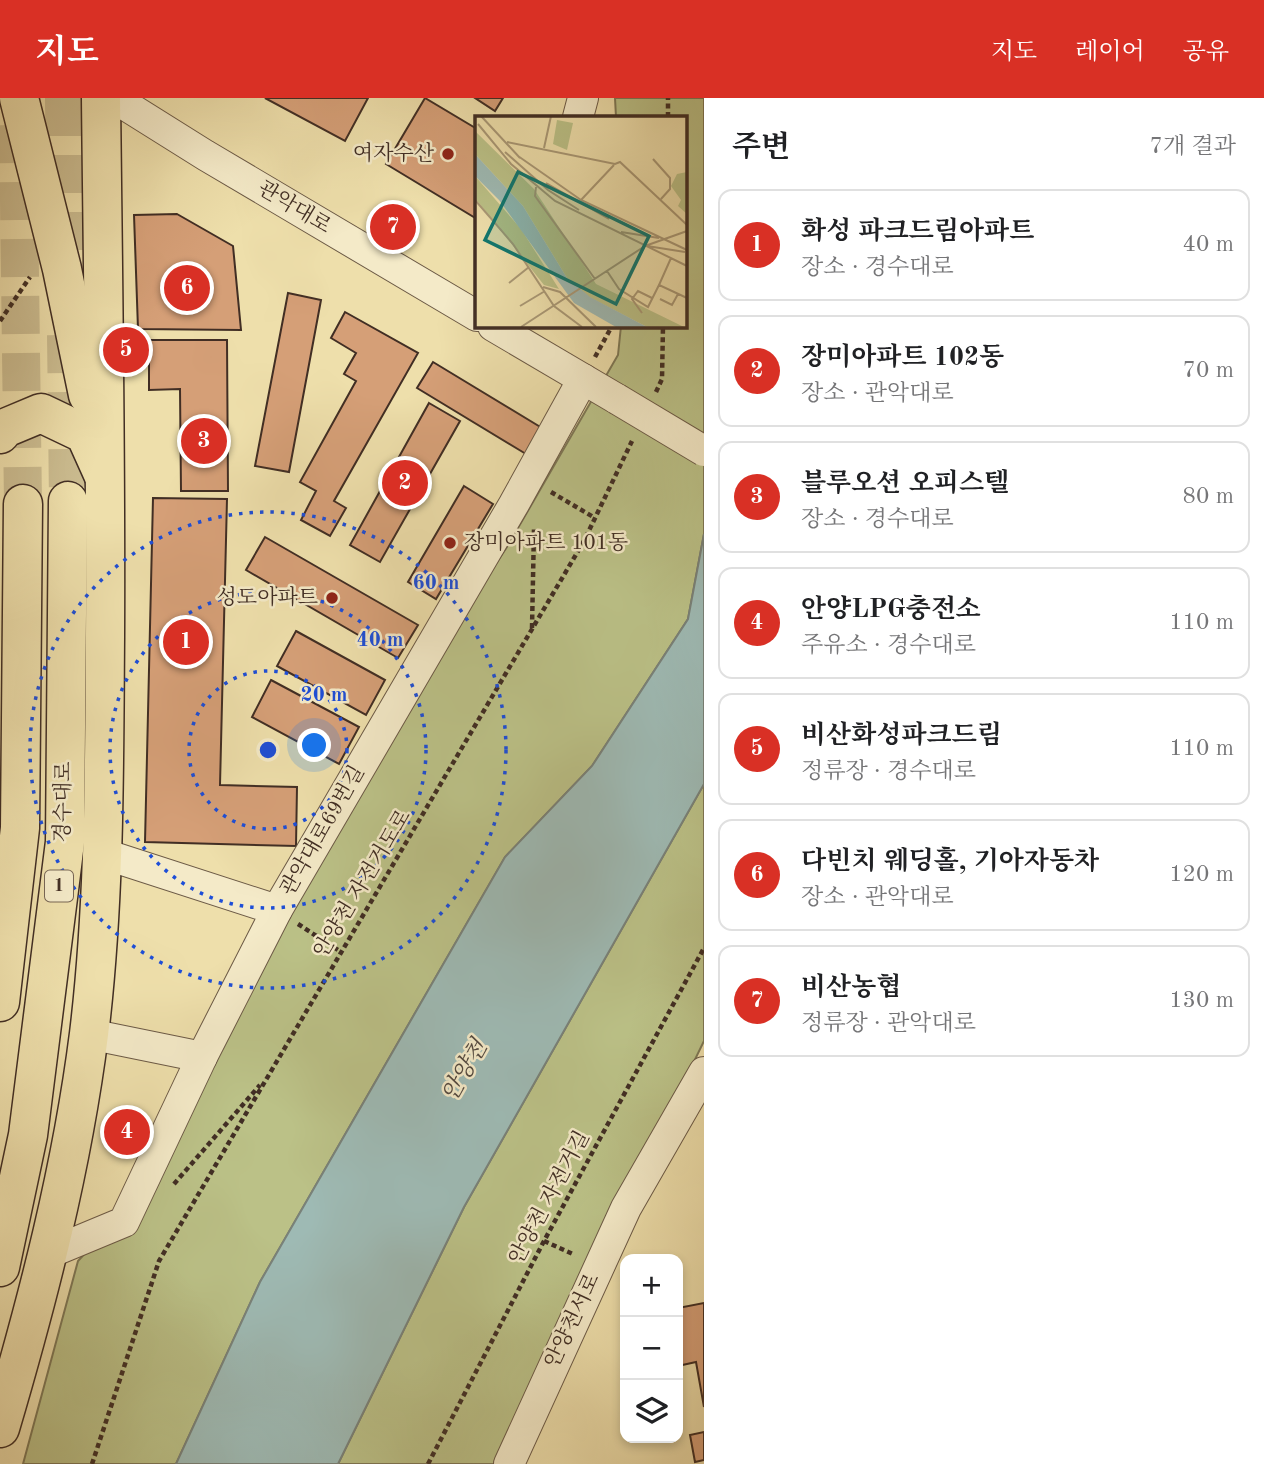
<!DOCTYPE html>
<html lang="ko">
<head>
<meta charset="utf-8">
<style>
  :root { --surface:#fff; --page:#f2f2f2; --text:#202124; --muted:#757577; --line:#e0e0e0; --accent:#d93025 }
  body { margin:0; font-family:"Old Standard TT","Noto Serif KR",serif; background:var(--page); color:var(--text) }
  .controls { position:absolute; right:21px; bottom:21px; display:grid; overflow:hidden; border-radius:14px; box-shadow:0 4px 10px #0003 }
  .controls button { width:63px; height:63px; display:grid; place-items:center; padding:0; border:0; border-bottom:2px solid var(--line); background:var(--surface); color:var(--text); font:35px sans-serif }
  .you { position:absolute; left:315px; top:648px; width:24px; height:24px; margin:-18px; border:5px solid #fff; border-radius:50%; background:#1a73e8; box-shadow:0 0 0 10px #1a73e833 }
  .badge { display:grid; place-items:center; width:46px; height:46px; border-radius:50%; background:var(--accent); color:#fff; font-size:23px; font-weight:700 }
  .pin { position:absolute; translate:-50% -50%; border:4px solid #fff; box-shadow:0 2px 7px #0006 }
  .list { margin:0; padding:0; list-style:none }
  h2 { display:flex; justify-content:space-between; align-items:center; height:91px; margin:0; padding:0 28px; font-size:30px }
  h2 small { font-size:23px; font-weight:400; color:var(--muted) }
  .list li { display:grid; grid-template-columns:46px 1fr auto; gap:21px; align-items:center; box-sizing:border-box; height:112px; margin:0 14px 14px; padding:0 14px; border:2px solid var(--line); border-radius:14px }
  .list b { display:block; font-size:26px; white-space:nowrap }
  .list p { margin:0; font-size:23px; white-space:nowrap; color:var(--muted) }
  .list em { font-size:23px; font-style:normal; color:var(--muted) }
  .icon { flex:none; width:38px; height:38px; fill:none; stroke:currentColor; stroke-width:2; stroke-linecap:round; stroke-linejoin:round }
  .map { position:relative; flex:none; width:704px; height:1366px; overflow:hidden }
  header { display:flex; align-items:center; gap:42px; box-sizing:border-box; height:98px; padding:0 35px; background:var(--accent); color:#fff }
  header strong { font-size:33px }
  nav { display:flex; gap:38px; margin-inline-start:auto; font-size:24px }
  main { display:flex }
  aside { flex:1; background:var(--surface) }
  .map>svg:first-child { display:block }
  .green { fill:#bbc187; stroke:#7e7856; stroke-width:2 }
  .water { fill:#9ebab4; stroke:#79827a; stroke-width:2 }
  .building { fill:#d59f77; stroke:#412e24; stroke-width:2 }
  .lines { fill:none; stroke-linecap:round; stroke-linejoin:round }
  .major-tunnel { stroke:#cbbc90; stroke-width:38; stroke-dasharray:38 19; stroke-linecap:butt }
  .minor-casing { stroke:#6c5a46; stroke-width:32 }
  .major-casing { stroke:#412e24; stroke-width:41 }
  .path { stroke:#412e24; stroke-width:4.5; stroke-dasharray:5 3.5; stroke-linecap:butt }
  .minor { stroke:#f4eac8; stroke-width:30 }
  .major { stroke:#eedfab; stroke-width:38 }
  .minor-bridge-casing { stroke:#6c5a46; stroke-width:32; stroke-linecap:butt }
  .minor-bridge { stroke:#f4eac8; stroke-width:30 }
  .ring { fill:none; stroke:#1d4ed8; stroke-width:3.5; stroke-dasharray:3.5 7 }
  .poi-dot { fill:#8f2418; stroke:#f4eac8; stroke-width:2.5 }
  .labels { text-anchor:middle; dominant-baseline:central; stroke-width:5; stroke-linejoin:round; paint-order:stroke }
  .shield { fill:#f4eac8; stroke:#765; stroke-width:2 }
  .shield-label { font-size:19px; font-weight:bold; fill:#412e24 }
  .poi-label { font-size:21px; fill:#412e24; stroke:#f4eac8; text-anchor:end }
  .street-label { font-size:21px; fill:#412e24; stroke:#f4eac8 }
  .water-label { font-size:23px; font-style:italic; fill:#544a41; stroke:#f4eac8 }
  .inset-road { fill:none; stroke:#a99875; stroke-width:2 }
  .view { fill:#0f766e; fill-opacity:0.15; stroke:#0f766e; stroke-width:3.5 }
  .inset-edge { fill:none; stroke:#412e24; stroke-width:3.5 }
  .centre { fill:#1d4ed8; stroke:#f4eac8; stroke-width:3.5 }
  .ring-label { font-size:21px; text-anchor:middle; font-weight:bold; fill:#1d4ed8; stroke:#f4eac8; stroke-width:5; stroke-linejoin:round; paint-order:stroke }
</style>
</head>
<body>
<header>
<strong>지도</strong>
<nav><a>지도</a><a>레이어</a><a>공유</a></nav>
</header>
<main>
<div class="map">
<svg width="704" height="1366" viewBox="0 0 704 1366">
  <rect width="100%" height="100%" fill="#eedfab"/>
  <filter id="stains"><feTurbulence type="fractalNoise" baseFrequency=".00286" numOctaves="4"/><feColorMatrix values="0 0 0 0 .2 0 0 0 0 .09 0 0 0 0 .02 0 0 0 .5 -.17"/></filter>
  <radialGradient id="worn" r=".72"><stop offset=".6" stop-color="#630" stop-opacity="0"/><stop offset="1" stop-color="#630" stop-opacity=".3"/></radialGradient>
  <!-- green -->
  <g class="green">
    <path d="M615,0H704V436L688,521L592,668L505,759L260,1184L176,1366H23L78,1163L122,1115L425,572L507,449L618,257L621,228H685V19H616Z"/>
    <path d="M704,686V943L498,1366H338L464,1109Z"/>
  </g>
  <!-- water -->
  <path class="water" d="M704,436V686L464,1109L338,1366H176L260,1184L505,759L592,668L688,521Z"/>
  <!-- building -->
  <g class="building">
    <path d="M265,0H368L345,43Z"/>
    <path d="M425,0L477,31V121L386,66Z"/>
    <path d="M475,0H503L495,13Z"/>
    <path d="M177,116L233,148L241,232L138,231L134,117Z"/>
    <path d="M288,195L321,202L289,374L255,368Z"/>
    <path d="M345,214L418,255L334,403L346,410L330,438L301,422L316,393L300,384L356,283L344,276L356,255L331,240Z"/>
    <path d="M149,242H227L228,393H181L180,291L149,292Z"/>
    <path d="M433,264L542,330L526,356L417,290Z"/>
    <path d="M429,305L460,323L380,464L350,447Z"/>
    <path d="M464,388L493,406L436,501L408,484Z"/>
    <path d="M153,400L227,401L220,687L297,689L296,748L145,744Z"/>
    <path d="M265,439L418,527L398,560L246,472Z"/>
    <path d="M296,533L385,582L366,617L277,568Z"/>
    <path d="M271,582L359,629L339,666L252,619Z"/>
    <path d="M704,1205V1309L696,1264L678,1268V1210Z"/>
    <path d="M704,1334V1362L695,1364L690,1337Z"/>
  </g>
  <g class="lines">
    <!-- major-tunnel -->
    <g class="major-tunnel">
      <path d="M64,0L65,156"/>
      <path d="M18,27L23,406"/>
      <path d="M66,237L68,403"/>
    </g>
    <defs>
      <g id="minor">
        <path d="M114,0L205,57L477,218"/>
        <path d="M578,19L583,0"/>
        <path d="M493,228L617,301"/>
        <path d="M104,756L277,812"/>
        <path d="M89,936L202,959"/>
        <path d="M47,1156L124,1124L202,959L277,812L514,406L583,281"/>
        <path d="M509,1366L626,1110L704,974"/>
      </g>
      <g id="major">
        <path d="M19,0L62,171L88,297"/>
        <path d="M0,336L5,330L41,315L85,336L103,376"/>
        <path d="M0,904L20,730L23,406"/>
        <path d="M0,1169L28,1037L65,744L68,403"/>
        <path d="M0,1330C38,1201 72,1070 89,936C105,804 104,672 105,539C106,359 103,180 101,0"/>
      </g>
    </defs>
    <!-- minor casing -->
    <use href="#minor" class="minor-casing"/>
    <!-- major casing -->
    <use href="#major" class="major-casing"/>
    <!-- path -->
    <g class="path">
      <path d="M668,19V0"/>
      <path d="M0,223L30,179"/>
      <path d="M595,259L612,228"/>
      <path d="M656,294L662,281L663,228"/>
      <path d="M551,394L595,420"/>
      <path d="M532,530L534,431"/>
      <path d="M298,826L341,854"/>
      <path d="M174,1086L260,987"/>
      <path d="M544,1143L575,1157"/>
      <path d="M92,1366L159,1163L584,443L632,343"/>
      <path d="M428,1366L544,1143L704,850"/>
    </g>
    <!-- minor -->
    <use href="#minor" class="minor"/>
    <!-- major -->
    <use href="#major" class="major"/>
    <defs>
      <path id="minor-bridge" d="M617,301L704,353"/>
    </defs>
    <!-- minor-bridge casing -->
    <use href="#minor-bridge" class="minor-bridge-casing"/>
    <!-- minor-bridge -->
    <use href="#minor-bridge" class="minor-bridge"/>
  </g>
  <!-- distance rings -->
  <g class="ring">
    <circle cx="268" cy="652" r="79"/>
    <circle cx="268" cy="652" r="158"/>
    <circle cx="268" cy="652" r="238"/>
  </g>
  <!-- markers -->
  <g class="poi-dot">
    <circle cx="448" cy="56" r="7"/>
    <circle cx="450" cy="445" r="7"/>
    <circle cx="332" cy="500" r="7"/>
  </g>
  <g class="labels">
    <!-- shield labels -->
    <rect class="shield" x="45" y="772.5" width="28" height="31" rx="5"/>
    <g class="shield-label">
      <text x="59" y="788">1</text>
    </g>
    <!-- poi labels -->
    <g class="poi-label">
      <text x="434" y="56">여자수산</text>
      <text x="464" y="445" text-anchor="start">장미아파트 101동</text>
      <text x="318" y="500">성도아파트</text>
    </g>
    <!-- street labels -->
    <g class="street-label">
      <text transform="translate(294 110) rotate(31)">관악대로</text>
      <text transform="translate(64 704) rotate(-89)">경수대로</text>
      <text transform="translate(323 733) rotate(-60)">관악대로69번길</text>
      <text transform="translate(363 786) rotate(-59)">안양천 자전거도로</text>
      <text transform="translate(550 1100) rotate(-62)">안양천 자전거길</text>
      <text transform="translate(573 1223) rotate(-65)">안양천서로</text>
    </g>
    <!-- water labels -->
    <g class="water-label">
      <text transform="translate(465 973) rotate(-60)">안양천</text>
    </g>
  </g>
  <!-- overview -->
  <g transform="translate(475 18)">
    <rect width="212" height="212" fill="#eedfab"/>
    <path d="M82,4L98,7L92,34L78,28ZM0,15L59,73L121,168L209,211H172L114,181L92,162L48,90L0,38ZM212,56V98L203,90L206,84L196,70L202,58ZM0,60L46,113L84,173L69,169L0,82Z" fill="#bbc187"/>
    <path d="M0,38L48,90L92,162L115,181L172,211H141L99,187L24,84L0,60Z" fill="#9ebab4"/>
    <path class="inset-road" d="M6,0L45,42M3,8L36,48L80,85L212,150M32,26L140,48L145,46L212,109M69,32L76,0M30,36L73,74L104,94M43,40L106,84L212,134M178,43L195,62V73L186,83M71,67L134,103M61,71L60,80L120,163M0,84L38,128L79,190L107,211M106,84L139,49M146,116L184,122M170,130L212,115M172,130L210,136M196,142L184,169L212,182M132,155L144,173L173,191L184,169M34,167L54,151M68,171L85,176L121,211M185,183L197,189L203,178M45,190L70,175M167,197L157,183L163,175L177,182M46,211L170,130"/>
    <path class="view" d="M43,56L174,120L141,188L10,124Z"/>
    <rect width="212" height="212" class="inset-edge"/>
  </g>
  <circle cx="268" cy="652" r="10" class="centre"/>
  <g class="ring-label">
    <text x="436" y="491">60 m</text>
    <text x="380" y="548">40 m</text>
    <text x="324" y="603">20 m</text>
  </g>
  <rect width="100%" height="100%" filter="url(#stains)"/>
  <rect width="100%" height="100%" fill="url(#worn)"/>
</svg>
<div class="controls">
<button>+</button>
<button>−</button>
<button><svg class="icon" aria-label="layers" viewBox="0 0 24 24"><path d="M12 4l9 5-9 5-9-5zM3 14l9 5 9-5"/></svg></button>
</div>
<div class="you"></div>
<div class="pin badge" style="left:186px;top:544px">1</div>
<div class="pin badge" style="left:405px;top:385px">2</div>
<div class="pin badge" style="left:204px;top:343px">3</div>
<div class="pin badge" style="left:127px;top:1034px">4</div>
<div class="pin badge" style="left:126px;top:252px">5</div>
<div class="pin badge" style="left:187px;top:190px">6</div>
<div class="pin badge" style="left:393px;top:129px">7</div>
</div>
<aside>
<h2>주변<small>7개 결과</small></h2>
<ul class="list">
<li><span class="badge">1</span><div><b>화성 파크드림아파트</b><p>장소 · 경수대로</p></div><em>40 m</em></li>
<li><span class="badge">2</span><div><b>장미아파트 102동</b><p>장소 · 관악대로</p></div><em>70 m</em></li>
<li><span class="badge">3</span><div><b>블루오션 오피스텔</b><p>장소 · 경수대로</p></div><em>80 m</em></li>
<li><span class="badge">4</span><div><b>안양LPG충전소</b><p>주유소 · 경수대로</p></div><em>110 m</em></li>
<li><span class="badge">5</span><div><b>비산화성파크드림</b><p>정류장 · 경수대로</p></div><em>110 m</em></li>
<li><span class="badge">6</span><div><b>다빈치 웨딩홀, 기아자동차</b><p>장소 · 관악대로</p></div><em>120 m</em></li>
<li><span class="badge">7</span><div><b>비산농협</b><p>정류장 · 관악대로</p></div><em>130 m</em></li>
</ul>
</aside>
</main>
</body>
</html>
